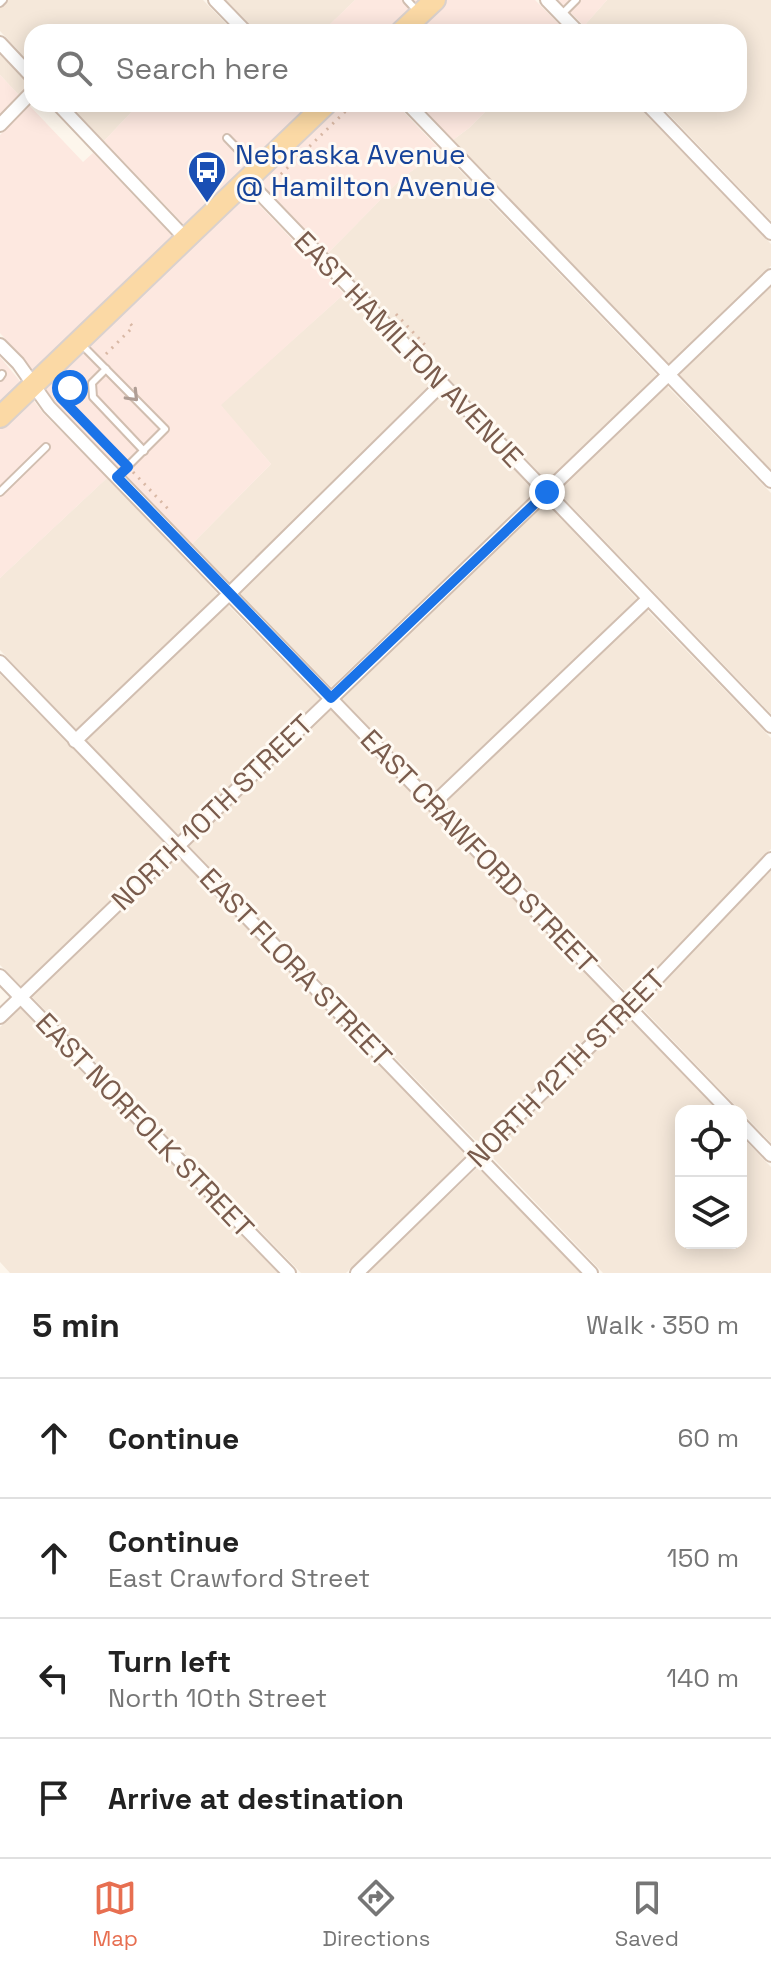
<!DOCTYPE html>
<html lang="en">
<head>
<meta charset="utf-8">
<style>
  :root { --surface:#fff; --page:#f2f2f2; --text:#222; --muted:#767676; --line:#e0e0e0; --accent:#e76f51 }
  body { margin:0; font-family:"Space Grotesk",sans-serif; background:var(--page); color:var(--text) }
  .controls { position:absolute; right:24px; bottom:24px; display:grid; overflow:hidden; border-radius:16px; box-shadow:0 4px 20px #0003 }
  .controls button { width:72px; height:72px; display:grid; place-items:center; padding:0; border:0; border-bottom:2px solid var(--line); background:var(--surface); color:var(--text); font:40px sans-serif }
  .stop { position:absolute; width:24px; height:24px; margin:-18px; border:6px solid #1a73e8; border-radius:50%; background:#fff }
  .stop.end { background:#1a73e8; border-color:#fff; box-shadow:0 2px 8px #0008 }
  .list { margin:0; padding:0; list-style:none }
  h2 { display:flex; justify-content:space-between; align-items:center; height:104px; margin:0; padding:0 32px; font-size:34px }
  h2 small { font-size:26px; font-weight:400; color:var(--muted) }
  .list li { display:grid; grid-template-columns:52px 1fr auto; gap:24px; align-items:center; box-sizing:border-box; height:120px; padding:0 32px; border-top:2px solid var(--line) }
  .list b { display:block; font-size:30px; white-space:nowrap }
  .list p { margin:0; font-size:26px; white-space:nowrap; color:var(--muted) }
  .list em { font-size:26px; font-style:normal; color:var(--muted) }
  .icon { flex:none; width:44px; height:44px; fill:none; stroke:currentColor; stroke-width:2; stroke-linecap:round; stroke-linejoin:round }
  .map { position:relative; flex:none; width:771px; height:1273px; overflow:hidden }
  .search { position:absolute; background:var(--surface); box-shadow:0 4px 20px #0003; left:24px; right:24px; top:24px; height:88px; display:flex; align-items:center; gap:20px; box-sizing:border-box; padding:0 28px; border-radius:24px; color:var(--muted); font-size:30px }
  .sheet { height:584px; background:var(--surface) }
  nav { display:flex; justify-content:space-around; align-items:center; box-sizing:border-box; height:112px; border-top:2px solid var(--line); background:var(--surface); font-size:22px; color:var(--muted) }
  nav a { display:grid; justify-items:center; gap:4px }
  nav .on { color:var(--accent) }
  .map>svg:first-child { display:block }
  .residential { fill:#f5e8da }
  .commercial { fill:#fde8e0 }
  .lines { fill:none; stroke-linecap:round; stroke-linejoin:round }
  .service-casing { stroke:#d1beb0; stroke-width:10 }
  .minor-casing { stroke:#d1beb0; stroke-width:16 }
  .primary-casing { stroke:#dad1cd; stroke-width:24 }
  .path { stroke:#d9b8a5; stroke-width:3; stroke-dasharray:2 6; stroke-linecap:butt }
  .service { stroke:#fff; stroke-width:6 }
  .minor { stroke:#fff; stroke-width:12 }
  .primary { stroke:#fbd9a5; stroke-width:20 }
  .oneway { stroke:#af9d94 }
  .route { stroke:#1a73e8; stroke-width:10 }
  .labels { text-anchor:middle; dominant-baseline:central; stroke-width:6; stroke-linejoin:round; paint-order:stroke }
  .transit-label { font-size:28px; fill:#164399; stroke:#fffaf3; text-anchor:start }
  .street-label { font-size:28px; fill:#7a5c4d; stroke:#fffaf3 }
</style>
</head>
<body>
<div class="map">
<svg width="771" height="1273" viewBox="0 0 771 1273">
  <rect width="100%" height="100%" fill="#fdf6ec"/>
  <!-- residential -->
  <g class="residential">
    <path d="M0,0H203L234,32H32V65L0,31Z"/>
    <path d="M226,0H355L322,32H257Z"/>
    <path d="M607,0H771V221L659,104H739V32H589L584,26Z"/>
    <path d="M0,55L29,85L19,95L0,75Z"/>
    <path d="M69,104H139L104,141Z"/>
    <path d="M493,104H636L771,244V266L669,364L453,140L469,128Z"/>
    <path d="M440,150L657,375L547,481L328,253L401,179Z"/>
    <path d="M771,286V470L679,375Z"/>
    <path d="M344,294L431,384L230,583L192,544L271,464L220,405Z"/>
    <path d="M667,386L771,493V714L557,491Z"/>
    <path d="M442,395L536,492L331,687L240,593Z"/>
    <path d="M107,478L218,594L76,730L0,650V578Z"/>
    <path d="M546,503L637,599L433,793L341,698Z"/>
    <path d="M228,605L320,699L178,835L86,740Z"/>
    <path d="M647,610L771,738V849L630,996L444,803Z"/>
    <path d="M0,674L167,846L21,986L0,965Z"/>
    <path d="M330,709L619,1007L480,1145L188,845Z"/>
    <path d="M177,856L468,1156L346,1273H301L31,996Z"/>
    <path d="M771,870V1143L640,1006Z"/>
    <path d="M20,1008L278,1273H10L0,1262V1027Z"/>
    <path d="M629,1018L718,1111H681V1243H741V1136L771,1167V1273H603L490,1155Z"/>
    <path d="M478,1167L580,1273H367Z"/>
  </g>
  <!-- commercial -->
  <g class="commercial">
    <path d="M355,0H424L391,32H322Z"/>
    <path d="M445,0H535L567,32H412Z"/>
    <path d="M558,0H607L584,26Z"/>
    <path d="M0,75L19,95L0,114Z"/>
    <path d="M139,104H303L309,110L187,228L104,141Z"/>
    <path d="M337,104H396L440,150L401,179L328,253L258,180Z"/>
    <path d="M419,104H493L469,128L453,140Z"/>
    <path d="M29,105L83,162L93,153L175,239L35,373L23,358L0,333V135Z"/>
    <path d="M246,191L344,294L221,405L271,464L192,544L55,402L43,385Z"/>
    <path d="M0,357L23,385L0,407Z"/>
    <path d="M31,397L43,413L107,478L0,578V427Z"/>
  </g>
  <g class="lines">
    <defs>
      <g id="service">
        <path d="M407,0L418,12"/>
        <path d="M0,3L3,0"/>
        <path d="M562,14L576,0"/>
        <path d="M227,138L255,167"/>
        <path d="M81,344L165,429L117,477"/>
        <path d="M106,369L92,383L93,397L144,451"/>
        <path d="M0,377L2,374"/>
        <path d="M0,492L46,447"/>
      </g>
      <g id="minor">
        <path d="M215,0L246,32"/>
        <path d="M547,0L578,32"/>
        <path d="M0,43L32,77"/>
        <path d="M58,104L186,239"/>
        <path d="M408,104L771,481"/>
        <path d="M647,104L771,233"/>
        <path d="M0,125L32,92"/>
        <path d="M247,180L771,726"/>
        <path d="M0,345L18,363L49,407L729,1111"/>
        <path d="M0,662L591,1273"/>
        <path d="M75,741L229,594L442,384"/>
        <path d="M433,804L648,599"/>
        <path d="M0,976L289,1273"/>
        <path d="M0,1017L771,276"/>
        <path d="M741,1124L771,1155"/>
        <path d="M357,1273L630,1007L771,859"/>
      </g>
      <g id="primary">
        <path d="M401,32L435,0"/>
        <path d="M0,417L326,104"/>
      </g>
    </defs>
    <!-- service casing -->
    <use href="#service" class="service-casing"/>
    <!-- minor casing -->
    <use href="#minor" class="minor-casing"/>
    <!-- primary casing -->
    <use href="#primary" class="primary-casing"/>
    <!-- path -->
    <g class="path">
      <path d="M274,188L276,179L353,104"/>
      <path d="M396,314L426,346"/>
      <path d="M106,354L133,327L129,322"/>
      <path d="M65,383L70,388L61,398L122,461"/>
      <path d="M133,472L171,512"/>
    </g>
    <!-- service -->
    <use href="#service" class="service"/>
    <!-- minor -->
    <use href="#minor" class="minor"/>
    <!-- primary -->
    <use href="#primary" class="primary"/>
  </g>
  <!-- one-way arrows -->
  <defs><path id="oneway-chevron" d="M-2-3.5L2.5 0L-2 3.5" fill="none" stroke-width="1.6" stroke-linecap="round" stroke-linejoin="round" transform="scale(2)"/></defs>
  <use class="oneway" href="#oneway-chevron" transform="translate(133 396) rotate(46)"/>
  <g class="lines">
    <!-- route -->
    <path class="route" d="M70,388L61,398L128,467L117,477L331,698L547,492"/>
  </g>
  <!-- icons -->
  <defs>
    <symbol id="bus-pin" viewBox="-11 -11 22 30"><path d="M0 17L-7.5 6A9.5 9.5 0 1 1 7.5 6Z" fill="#1a4fb4" stroke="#fffaf3"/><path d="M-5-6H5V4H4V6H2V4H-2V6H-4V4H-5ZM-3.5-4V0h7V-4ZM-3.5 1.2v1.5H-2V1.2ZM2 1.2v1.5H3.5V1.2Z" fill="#fff"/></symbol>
  </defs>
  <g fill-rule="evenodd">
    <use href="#bus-pin" x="185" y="148" width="44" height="60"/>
  </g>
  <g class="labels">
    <!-- transit labels -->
    <g class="transit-label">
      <text x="235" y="154">Nebraska Avenue<tspan x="235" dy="32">@ Hamilton Avenue</tspan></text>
    </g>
    <!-- street labels -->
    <g class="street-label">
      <text transform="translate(409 349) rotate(46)">EAST HAMILTON AVENUE</text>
      <text transform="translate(212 812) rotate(-44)">NORTH 10TH STREET</text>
      <text transform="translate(479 851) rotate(46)">EAST CRAWFORD STREET</text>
      <text transform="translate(296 967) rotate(46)">EAST FLORA STREET</text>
      <text transform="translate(566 1068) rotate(-45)">NORTH 12TH STREET</text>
      <text transform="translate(145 1125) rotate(46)">EAST NORFOLK STREET</text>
    </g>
  </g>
</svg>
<div class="controls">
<button><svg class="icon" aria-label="locate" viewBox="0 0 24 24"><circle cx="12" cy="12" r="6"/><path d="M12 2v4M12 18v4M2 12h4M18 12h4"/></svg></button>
<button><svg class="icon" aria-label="layers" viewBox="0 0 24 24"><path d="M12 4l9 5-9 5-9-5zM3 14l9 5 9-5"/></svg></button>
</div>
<div class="stop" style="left:70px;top:388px"></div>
<div class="stop end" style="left:547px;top:492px"></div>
<div class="search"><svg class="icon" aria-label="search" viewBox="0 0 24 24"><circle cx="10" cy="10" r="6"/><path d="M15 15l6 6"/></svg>Search here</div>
</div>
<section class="sheet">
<h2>5 min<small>Walk · 350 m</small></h2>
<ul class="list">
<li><svg class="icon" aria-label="ahead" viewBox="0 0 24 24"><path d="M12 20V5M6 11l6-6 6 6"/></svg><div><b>Continue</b></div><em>60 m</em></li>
<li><svg class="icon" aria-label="ahead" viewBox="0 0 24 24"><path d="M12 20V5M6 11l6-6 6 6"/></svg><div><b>Continue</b><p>East Crawford Street</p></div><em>150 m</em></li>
<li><svg class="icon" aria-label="left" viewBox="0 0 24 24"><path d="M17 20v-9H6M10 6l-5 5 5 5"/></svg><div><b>Turn left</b><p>North 10th Street</p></div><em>140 m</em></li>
<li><svg class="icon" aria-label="arrive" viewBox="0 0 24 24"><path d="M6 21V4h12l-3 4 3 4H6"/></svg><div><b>Arrive at destination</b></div></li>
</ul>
</section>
<nav>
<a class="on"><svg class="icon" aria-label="map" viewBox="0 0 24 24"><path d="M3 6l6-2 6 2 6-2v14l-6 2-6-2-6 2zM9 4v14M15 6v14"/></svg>Map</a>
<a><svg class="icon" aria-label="directions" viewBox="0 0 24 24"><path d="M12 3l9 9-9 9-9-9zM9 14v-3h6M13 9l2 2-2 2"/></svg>Directions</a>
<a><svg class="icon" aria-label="saved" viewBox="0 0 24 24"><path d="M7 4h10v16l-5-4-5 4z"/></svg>Saved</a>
</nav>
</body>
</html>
